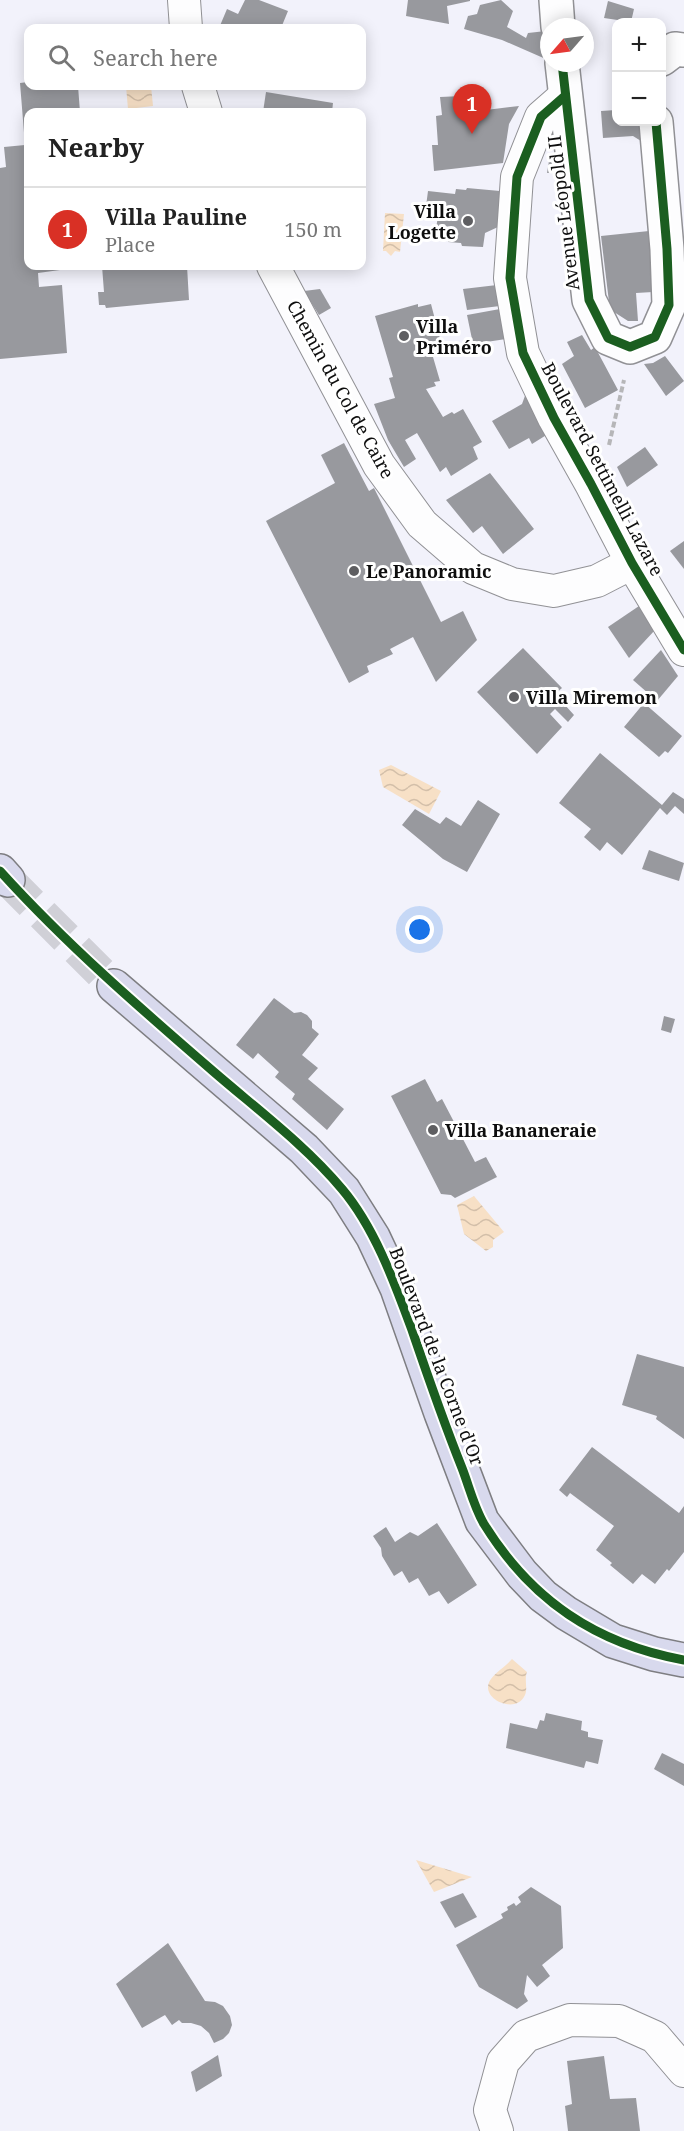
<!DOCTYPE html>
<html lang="en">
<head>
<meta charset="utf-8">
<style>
  :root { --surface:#fff; --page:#f6f6f6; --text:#222; --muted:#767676; --line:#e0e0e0; --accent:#d93025 }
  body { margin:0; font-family:"Noto Serif",serif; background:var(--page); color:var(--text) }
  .controls { position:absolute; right:18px; top:18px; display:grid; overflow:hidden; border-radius:12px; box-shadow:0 3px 15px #0003 }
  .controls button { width:54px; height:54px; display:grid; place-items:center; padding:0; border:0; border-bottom:2px solid var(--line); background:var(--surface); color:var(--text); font:30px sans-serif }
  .compass { position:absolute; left:540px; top:18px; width:54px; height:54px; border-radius:50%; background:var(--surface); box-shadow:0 3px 15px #0003; rotate:242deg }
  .you { position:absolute; left:420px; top:930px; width:21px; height:21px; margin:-15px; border:4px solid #fff; border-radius:50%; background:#1a73e8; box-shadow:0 0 0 9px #1a73e833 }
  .badge { display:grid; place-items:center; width:39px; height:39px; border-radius:50%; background:var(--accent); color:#fff; font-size:20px; font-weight:700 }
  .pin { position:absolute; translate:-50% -50px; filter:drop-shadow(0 2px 3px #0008) }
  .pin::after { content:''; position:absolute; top:32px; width:21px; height:18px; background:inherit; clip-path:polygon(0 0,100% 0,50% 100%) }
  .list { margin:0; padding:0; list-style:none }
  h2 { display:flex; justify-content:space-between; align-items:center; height:78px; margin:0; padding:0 24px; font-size:26px }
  h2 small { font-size:20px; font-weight:400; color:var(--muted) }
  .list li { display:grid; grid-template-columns:39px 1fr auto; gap:18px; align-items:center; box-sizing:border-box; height:84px; padding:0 24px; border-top:2px solid var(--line) }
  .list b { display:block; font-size:22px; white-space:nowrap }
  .list p { margin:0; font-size:20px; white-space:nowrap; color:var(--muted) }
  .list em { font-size:20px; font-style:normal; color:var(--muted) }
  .icon { flex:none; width:33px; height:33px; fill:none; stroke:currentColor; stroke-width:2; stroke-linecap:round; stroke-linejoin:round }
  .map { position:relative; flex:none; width:684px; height:2131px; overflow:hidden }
  .search { position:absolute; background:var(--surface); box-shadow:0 3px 15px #0003; left:24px; top:24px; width:342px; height:66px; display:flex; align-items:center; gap:15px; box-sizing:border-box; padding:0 21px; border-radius:12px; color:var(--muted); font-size:22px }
  .panel { position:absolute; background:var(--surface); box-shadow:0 3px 15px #0003; left:24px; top:108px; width:342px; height:162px; border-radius:12px }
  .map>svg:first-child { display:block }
  .water { fill:url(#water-waves) }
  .building { fill:#98999e }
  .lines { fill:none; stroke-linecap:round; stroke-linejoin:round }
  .primary-tunnel { stroke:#d0d0d7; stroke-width:33; stroke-dasharray:33 16; stroke-linecap:butt }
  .minor-casing { stroke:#919195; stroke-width:34 }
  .tertiary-casing { stroke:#919195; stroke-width:36 }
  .primary-casing { stroke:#7e7e82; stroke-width:36 }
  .path { stroke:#b6b6b8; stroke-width:4; stroke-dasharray:6 3; stroke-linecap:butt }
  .minor { stroke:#fdfdfe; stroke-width:32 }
  .tertiary { stroke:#fdfdfe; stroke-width:33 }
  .primary { stroke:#d8d9ed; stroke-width:33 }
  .cycleway-casing { stroke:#fff; stroke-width:13 }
  .cycleway { stroke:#1b5e20; stroke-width:9 }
  .poi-dot { fill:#5e5e61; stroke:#fff; stroke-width:2 }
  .labels { text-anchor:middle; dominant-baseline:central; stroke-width:6; stroke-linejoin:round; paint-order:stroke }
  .poi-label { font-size:18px; font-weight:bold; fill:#0e0e0e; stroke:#fff; text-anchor:start }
  .street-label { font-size:18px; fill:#0e0e0e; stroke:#fff }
</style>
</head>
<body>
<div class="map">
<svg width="684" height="2131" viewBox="0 0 684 2131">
  <defs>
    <pattern id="water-waves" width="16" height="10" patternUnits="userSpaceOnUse" patternTransform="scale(1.5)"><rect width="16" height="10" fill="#f7e0c6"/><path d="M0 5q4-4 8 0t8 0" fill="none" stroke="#d3bfa9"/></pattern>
  </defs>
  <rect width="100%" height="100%" fill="#f2f2fb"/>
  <!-- water -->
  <g class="water">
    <path d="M126,86H151L153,106L128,109Z"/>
    <path d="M385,213L404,214L400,252L395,251L391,256L386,251H383Z"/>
    <path d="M391,765L441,791L429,814L383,787L379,770Z"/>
    <path d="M474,1196L504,1232L493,1240V1247L486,1251L464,1234L457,1205Z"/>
    <path d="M512,1659L527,1672C524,1680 528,1688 525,1695C516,1716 477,1698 491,1679C496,1672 506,1666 512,1659Z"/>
    <path d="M416,1860L472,1877L434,1892Z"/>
  </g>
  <!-- building -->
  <g class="building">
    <path d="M245,0H259L288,11L281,28H219L227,9L238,14Z"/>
    <path d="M408,0H470V1L447,6L449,24L406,16Z"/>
    <path d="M501,0L513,11L507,27L526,38L528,33L546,31L548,60L502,40L464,29L468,16L477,14L480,5Z"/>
    <path d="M608,1L634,9L631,22L604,18Z"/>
    <path d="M28,82V86H78L80,112H28V266H59L60,270L38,273L39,287L62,285L67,353L0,359V168L6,167L4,147L25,145L20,83Z"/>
    <path d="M266,92L333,103L332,112H263Z"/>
    <path d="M462,96V113L519,106L509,124L503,163L434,171L432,145H438L436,116L442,115L440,97Z"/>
    <path d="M616,110V122H640L641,141L633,136L603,138L601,111Z"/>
    <path d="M562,153L564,172L547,173L550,155Z"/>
    <path d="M467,188L500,191L498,227L485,233L483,247L462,246L461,243L448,242L449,237L435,235L438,216L425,214L428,191L455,194L456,189L466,190Z"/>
    <path d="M649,231L653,292L636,293L638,321H628L614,312L609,302L601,236Z"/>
    <path d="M102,266H187L189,300L106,308L105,305H99L98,292H104Z"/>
    <path d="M497,285L500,306L467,310L463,289Z"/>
    <path d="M320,289L331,308L319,315L304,291Z"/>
    <path d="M418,304V307L431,304L444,354L433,357L440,381L434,382L436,386L426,389L443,417L452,412L454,414L463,409L482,442L473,447L478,459L451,476L446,467L440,472L417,433L405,440L416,459L404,467L388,440L374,404L395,398L389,378L393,377L375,316Z"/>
    <path d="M500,309L506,339L473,344L467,315Z"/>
    <path d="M582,335L591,350L595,347L618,390L585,408L562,364L574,356L567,342Z"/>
    <path d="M665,356L684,381L666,396L644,364L653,363Z"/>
    <path d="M526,393L548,434L532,444L529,438L509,449L492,421L522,404Z"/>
    <path d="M344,443L369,491L374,488L441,622L463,611L477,640L436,682L413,637L390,649L393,654L367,666L369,672L349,683L266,521L335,483L321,455Z"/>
    <path d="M645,447L658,465L627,487L617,467Z"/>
    <path d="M490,473L534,529L503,554L482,526L473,533L446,500Z"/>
    <path d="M684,541V569L670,551Z"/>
    <path d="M642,604L655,630L629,658L608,627Z"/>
    <path d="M523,648L562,688L555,694L574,715L568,722L555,709L550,714L562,727L537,754L477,692Z"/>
    <path d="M661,650L678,676L657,701L633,680Z"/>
    <path d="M644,703L682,736L668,753L665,751L659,757L624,727Z"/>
    <path d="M600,753L662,805L673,792L684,799V814L675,806L667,815L660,808L622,855L607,842L600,851L584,837L591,829L559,803Z"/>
    <path d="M478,800L500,814L467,872L443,859L402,825L415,809L440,824L446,817L461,826Z"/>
    <path d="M649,850L684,863L679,881L642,869Z"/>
    <path d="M274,998L294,1013L301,1012L307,1015L312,1021V1028L319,1034L302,1055L318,1068L308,1079L344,1109L327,1130L292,1099L295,1094L275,1077L279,1072L258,1053L253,1059L236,1045Z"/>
    <path d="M664,1016L675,1019L671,1033L661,1030Z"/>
    <path d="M425,1079L437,1102L442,1099L475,1162L486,1157L497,1177L455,1198L451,1195L441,1194L391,1096Z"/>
    <path d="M637,1354L684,1367V1439L656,1419L657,1416L622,1405Z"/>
    <path d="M592,1447L679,1513L684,1506V1552L669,1571L667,1569L655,1584L642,1574L633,1584L610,1565L612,1563L596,1550L614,1526L570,1493L567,1497L559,1490Z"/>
    <path d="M437,1523L477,1585L448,1604L439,1591L429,1596L418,1578L409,1583L402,1571L394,1576L382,1556L381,1548L373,1536L386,1527L395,1542L410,1532L418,1536Z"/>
    <path d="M546,1713L582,1721L581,1730L588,1732V1737L603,1740L598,1764L586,1761L584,1768L506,1748L510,1723L537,1729L540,1720L544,1721Z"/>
    <path d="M662,1753L684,1764V1786L654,1769Z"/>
    <path d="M531,1887L561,1906L563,1948L542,1965L550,1976L537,1987L527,1975L524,1994L528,2001L517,2009L479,1987L456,1945L503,1918L501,1914L508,1910L507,1907L514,1903L516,1906L521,1902L518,1897Z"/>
    <path d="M463,1893L477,1917L455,1928L440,1902Z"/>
    <path d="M168,1943L205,2001L215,2002L223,2006L230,2016L232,2025L229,2033L223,2039L214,2043L209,2033L201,2026L191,2023H182L179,2020L172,2025L165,2015L142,2028L116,1984Z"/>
    <path d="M218,2055L222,2076L196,2092L191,2072Z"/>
    <path d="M604,2056L610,2099L636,2098L640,2131H568L565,2106L572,2104L567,2061Z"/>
  </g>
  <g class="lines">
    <!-- primary-tunnel -->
    <path class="primary-tunnel" d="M8,880L114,986"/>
    <defs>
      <g id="minor">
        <path d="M184,0L186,28"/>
        <path d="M198,86L206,112"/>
        <path d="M565,96L541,117L517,177L510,278L523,353L554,418L591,484L632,563L684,650"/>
        <path d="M273,266L379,465L422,524L473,568L512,584L554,591L597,581L632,563"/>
        <path d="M497,2131L490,2110L503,2062L526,2036L570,2020L619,2021L655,2037L684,2071"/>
      </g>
      <g id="tertiary">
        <path d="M556,0L558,27"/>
        <path d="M662,59L675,49L684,50"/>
        <path d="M562,63L589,300L608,338L630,347L655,337L669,305L667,249L656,122"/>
      </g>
      <g id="primary">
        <path d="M0,871L8,880"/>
        <path d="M114,986L304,1149L344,1191L373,1237L397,1288L441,1413L482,1521L522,1574L543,1596L566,1613L613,1641L654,1654L684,1660"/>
      </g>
    </defs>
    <!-- minor casing -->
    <use href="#minor" class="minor-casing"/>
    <!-- tertiary casing -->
    <use href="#tertiary" class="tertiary-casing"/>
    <!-- primary casing -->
    <use href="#primary" class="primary-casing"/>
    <!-- path -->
    <path class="path" d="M609,445L624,380"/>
    <!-- minor -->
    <use href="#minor" class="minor"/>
    <!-- tertiary -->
    <use href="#tertiary" class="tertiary"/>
    <!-- primary -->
    <use href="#primary" class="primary"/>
    <defs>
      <g id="cycleway">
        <path d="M562,63L589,300L608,338L630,347L655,337L669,305L667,249L656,122"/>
        <path d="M565,96L541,117L517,177L510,278L523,353L554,418L591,484L632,563L684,650"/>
        <path d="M0,871C66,944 140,1008 214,1072C258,1110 305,1145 342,1189C375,1228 395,1284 412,1330C428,1377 444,1423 462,1468C469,1486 474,1507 484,1524C531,1600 596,1644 684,1660"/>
      </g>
    </defs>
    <!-- cycleway casing -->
    <use href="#cycleway" class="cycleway-casing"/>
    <!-- cycleway -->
    <use href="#cycleway" class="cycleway"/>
  </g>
  <!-- markers -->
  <g class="poi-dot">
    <circle cx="468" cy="221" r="6"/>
    <circle cx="404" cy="336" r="6"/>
    <circle cx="354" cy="571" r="6"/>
    <circle cx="514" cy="697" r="6"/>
    <circle cx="433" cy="1130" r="6"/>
  </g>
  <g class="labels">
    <!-- poi labels -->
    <g class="poi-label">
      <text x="456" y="211" text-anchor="end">Villa<tspan x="456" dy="21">Logette</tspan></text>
      <text x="416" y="326">Villa<tspan x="416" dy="21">Priméro</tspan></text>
      <text x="366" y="571">Le Panoramic</text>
      <text x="526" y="697">Villa Miremon</text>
      <text x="445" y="1130">Villa Bananeraie</text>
    </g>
    <!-- street labels -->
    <g class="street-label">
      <text transform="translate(563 213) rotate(-97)">Avenue Léopold II</text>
      <text transform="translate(341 389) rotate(61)">Chemin du Col de Caire</text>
      <text transform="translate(603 469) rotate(62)">Boulevard Settimelli Lazare</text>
      <text transform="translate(437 1356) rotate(69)">Boulevard de la Corne d'Or</text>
    </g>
  </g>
</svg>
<div class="controls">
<button>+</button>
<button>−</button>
</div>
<svg class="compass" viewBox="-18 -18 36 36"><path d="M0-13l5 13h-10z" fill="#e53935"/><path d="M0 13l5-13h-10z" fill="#767676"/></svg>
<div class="you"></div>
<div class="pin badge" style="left:472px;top:134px">1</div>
<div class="search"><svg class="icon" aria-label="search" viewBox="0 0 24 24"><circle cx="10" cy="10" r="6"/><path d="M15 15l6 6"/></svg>Search here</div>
<section class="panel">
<h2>Nearby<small></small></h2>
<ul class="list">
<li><span class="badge">1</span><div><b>Villa Pauline</b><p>Place</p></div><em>150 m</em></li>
</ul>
</section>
</div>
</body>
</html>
